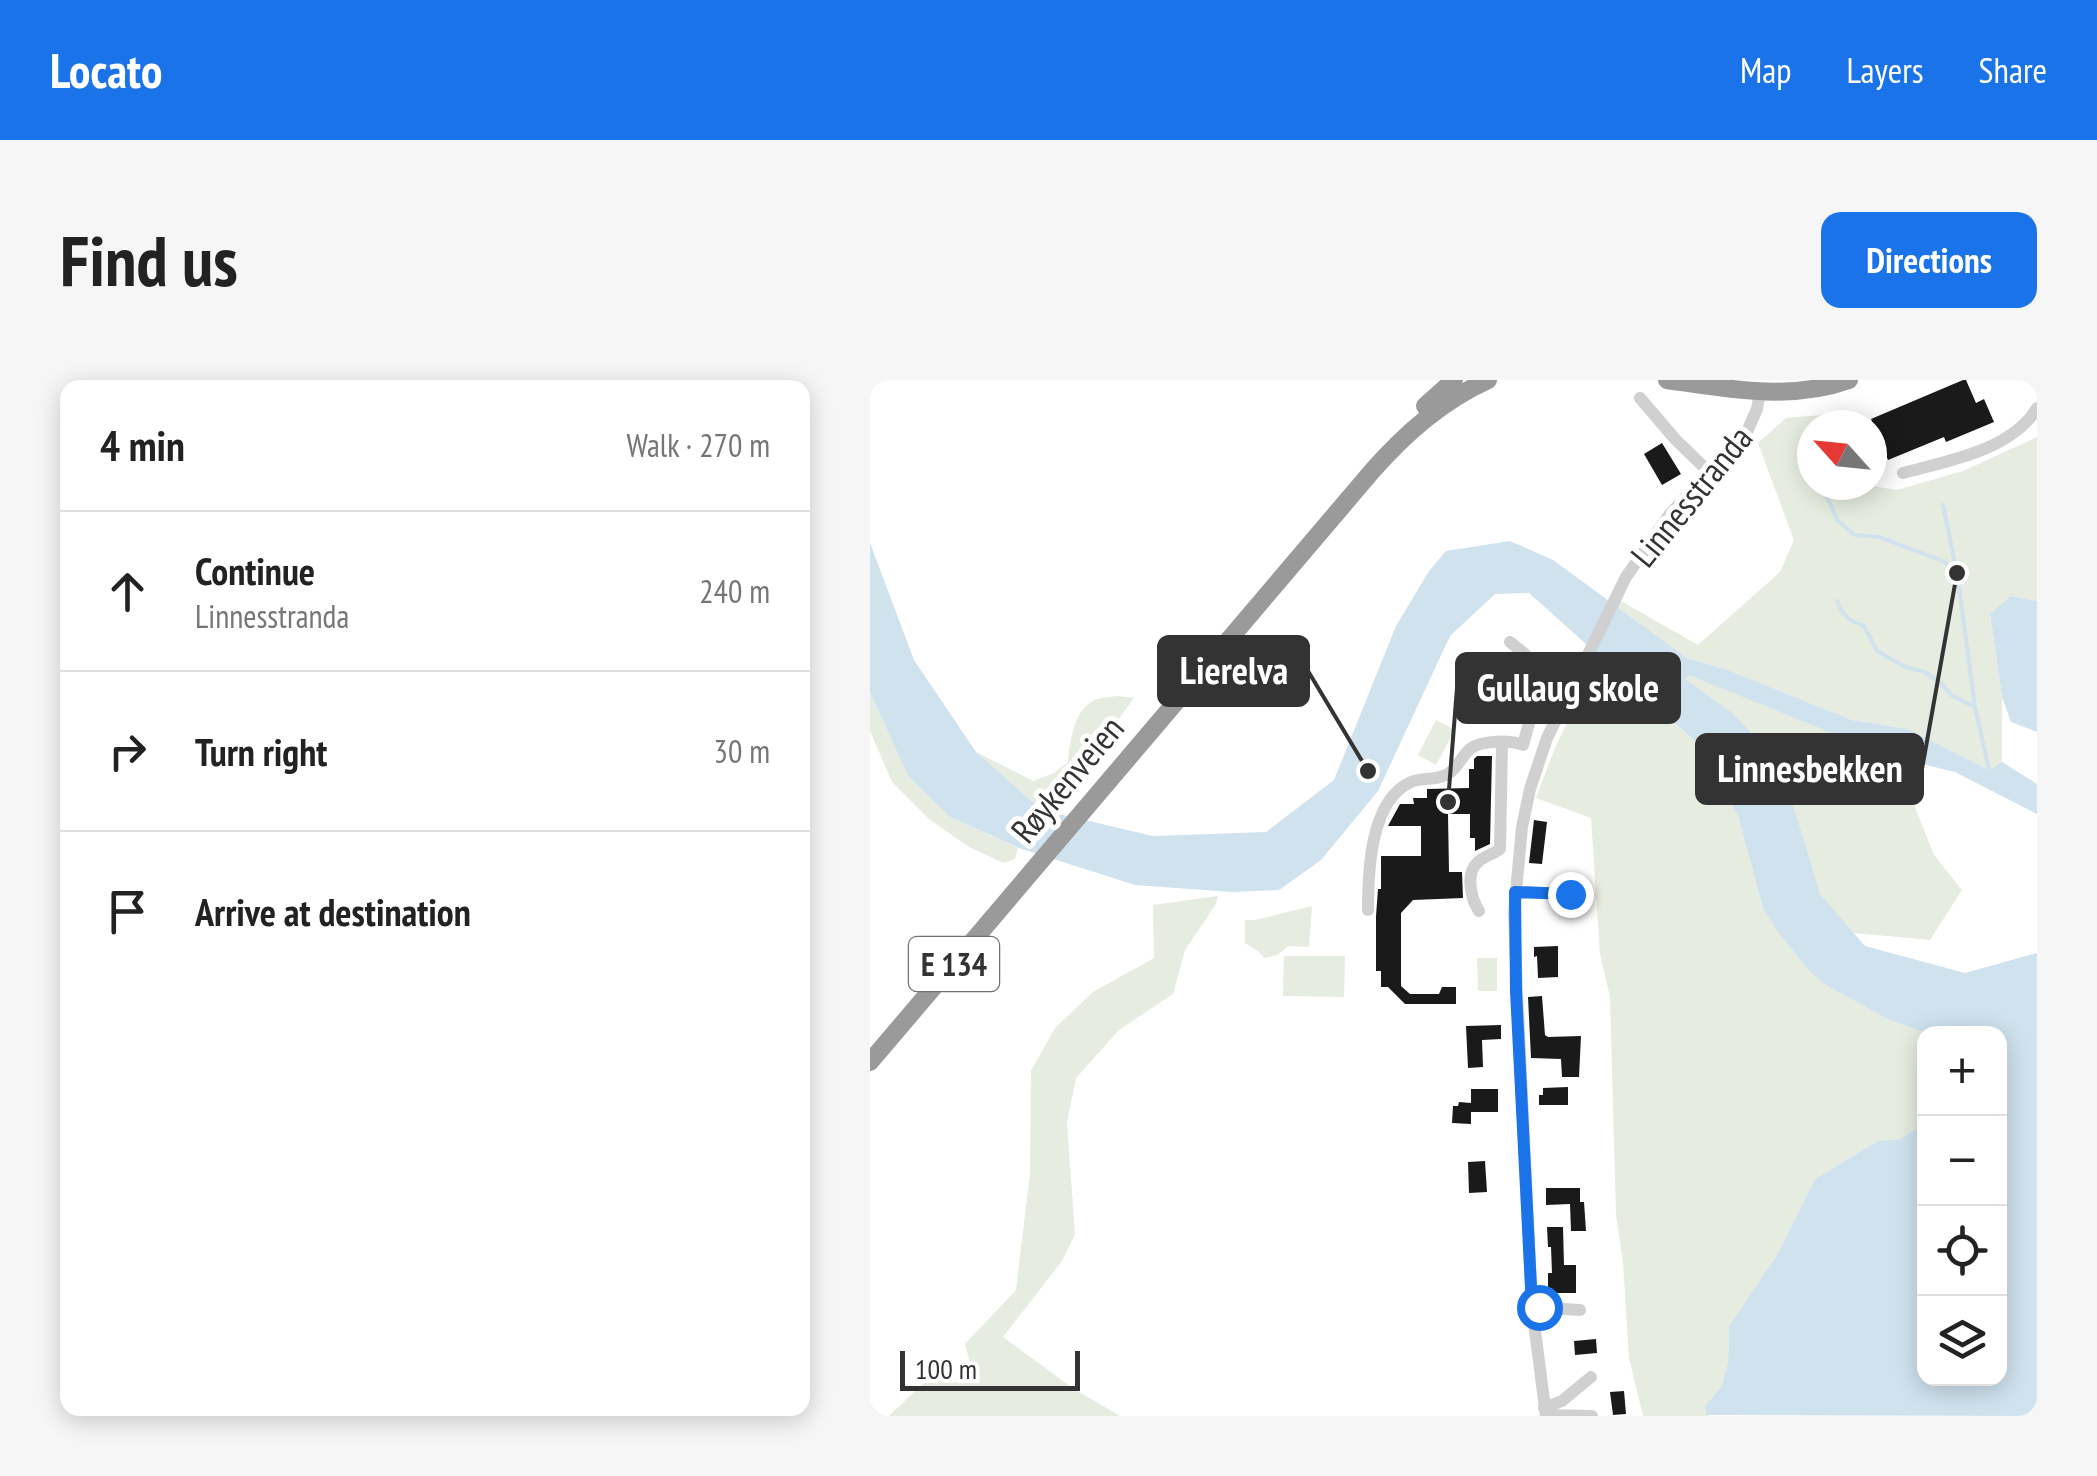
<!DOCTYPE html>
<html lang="en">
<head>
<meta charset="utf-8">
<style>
  :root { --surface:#fff; --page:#f6f6f6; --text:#222; --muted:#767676; --line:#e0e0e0; --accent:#1a73e8 }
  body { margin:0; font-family:"PT Sans Narrow",sans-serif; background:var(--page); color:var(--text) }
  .controls { position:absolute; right:30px; bottom:30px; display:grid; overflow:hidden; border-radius:20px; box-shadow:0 5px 25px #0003 }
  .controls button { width:90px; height:90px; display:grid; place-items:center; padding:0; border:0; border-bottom:2px solid var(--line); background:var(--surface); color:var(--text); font:50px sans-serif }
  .compass { position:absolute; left:927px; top:30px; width:90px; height:90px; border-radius:50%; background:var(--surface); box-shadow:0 5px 25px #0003; rotate:297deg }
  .scale { position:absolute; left:30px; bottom:25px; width:180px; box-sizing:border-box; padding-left:10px; border:5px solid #333; border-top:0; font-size:28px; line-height:35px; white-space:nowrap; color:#333; -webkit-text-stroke:8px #fff; paint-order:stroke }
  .stop { position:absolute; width:30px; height:30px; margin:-22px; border:8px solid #1a73e8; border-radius:50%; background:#fff }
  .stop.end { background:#1a73e8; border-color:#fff; box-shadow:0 2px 10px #0008 }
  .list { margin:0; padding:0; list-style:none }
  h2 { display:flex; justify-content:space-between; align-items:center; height:130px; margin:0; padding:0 40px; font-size:42px }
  h2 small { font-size:32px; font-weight:400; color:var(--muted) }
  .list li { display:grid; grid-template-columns:65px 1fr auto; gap:30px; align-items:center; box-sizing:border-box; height:160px; padding:0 40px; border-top:2px solid var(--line) }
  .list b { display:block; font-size:38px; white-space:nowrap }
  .list p { margin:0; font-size:32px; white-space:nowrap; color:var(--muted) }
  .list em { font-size:32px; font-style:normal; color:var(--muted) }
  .icon { flex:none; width:55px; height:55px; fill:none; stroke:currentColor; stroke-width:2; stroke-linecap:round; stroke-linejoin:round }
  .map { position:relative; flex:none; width:1167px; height:1036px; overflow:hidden; border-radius:20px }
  header { display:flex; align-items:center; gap:60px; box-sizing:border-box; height:140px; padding:0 50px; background:var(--accent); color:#fff }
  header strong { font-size:48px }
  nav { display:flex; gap:55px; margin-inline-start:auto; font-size:35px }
  .intro { display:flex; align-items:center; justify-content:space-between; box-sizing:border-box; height:240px; padding:0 60px }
  h1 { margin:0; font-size:70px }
  .button { padding:25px 45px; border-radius:20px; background:var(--accent); color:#fff; font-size:35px; font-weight:700 }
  main { display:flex; gap:60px; padding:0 60px }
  aside { flex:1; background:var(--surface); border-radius:20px; box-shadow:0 5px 25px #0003 }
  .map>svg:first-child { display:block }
  .green { fill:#e6ecdf }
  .water { fill:#cfe2ee; fill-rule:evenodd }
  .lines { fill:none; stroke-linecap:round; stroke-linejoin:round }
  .stream { stroke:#cfe2ee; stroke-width:4 }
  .building { fill:#1a1a1a }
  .minor { stroke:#d0d0d0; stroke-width:12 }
  .highway { stroke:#9a9a9a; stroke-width:18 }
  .route { stroke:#1a73e8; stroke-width:12 }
  .labels { text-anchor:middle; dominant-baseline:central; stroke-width:10; stroke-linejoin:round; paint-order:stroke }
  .shield { fill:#fff; stroke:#707070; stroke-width:2.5 }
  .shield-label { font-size:32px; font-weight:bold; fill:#333 }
  .street-label { font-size:35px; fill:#333; stroke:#fff }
  .leader { fill:none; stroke:#333; stroke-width:4 }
  .callout-dot { fill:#333; stroke:#fff; stroke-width:4 }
  .callout { fill:#333; stroke:#333; stroke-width:4 }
  .callout-label { font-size:38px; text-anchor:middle; font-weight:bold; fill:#fff }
</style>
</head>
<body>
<header>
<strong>Locato</strong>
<nav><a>Map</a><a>Layers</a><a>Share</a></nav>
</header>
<div class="intro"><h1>Find us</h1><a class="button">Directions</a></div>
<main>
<aside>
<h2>4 min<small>Walk · 270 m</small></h2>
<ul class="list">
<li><svg class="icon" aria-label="ahead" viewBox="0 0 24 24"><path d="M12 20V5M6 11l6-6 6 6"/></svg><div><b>Continue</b><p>Linnesstranda</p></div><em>240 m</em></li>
<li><svg class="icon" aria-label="right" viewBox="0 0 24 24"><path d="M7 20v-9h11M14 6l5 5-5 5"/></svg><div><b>Turn right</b></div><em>30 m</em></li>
<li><svg class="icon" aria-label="arrive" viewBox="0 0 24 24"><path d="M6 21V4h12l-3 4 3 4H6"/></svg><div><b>Arrive at destination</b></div></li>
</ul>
</aside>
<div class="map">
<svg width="1167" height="1036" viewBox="0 0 1167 1036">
  <rect width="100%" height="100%" fill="#fff"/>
  <!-- green -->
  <g class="green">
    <path d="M952,35L958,45H942V105H996L1027,110L1093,91L1167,57V221L1141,216L1120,235L1132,317V382L1119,390L1038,349L982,340L858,290L817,278L747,227L751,221L828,265L910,192L924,160L888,63L916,38Z"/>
    <path d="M728,277L829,365L868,436L893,528L954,604L1019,640L1056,653L1054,744L1030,759L1008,761L945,799L909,872L859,946L858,983L851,1007L835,1026L839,1036H773L759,978L753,882L746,835L740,617L730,574L721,438L666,418L685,368Z"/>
    <path d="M819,294L971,357L985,364L954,375H902L816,301Z"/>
    <path d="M0,312L38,396L80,437L148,468L145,479L134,483L99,467L59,439L22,402L0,351Z"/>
    <path d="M248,316L264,318L185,426L172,430L106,372L163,401L184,393L198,382C200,362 203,332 223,321C229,317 240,317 248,316Z"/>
    <path d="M566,340L585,350L566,385L548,375Z"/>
    <path d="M996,376L1039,412L1064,475L1092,510L1060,560L984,553L949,514L922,421L907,409L900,400L902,395L959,391Z"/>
    <path d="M348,516L346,524L315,570L303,614L249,650L206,698L197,743L205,854L192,881L133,957L204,1009L250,1036H19L61,996L82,1003L103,994L95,964L146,910L160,793L161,691L185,648L223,612L284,578L283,525Z"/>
    <path d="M442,526L439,567L418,566L408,575L394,578L389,572L375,563V540H385Z"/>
    <path d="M414,576H475L474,617L413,616Z"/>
    <path d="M607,578H627V611H608Z"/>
  </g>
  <!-- water -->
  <g class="water">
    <path d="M640,161L683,180L817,278L858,290L982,340L1038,349L1119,390L1132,382L1167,404V434L1085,392L1007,373L959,391L902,395L900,400L907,409L922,421L950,514L995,566L1095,593L1167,573V1036L837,1035L835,1026L851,1007L858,983L859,946L909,872L945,799L1008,761L1030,759L1054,744V998H1130V654L1056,653L1019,640L954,604L936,587L905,548L893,528L868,436L829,365L659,213L625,214L580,256L508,411L451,480L409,510L362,512L265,505L149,468L80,437L38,396L0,312V163L44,280L106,372L172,430L283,456L396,452L464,400L526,246L559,191L576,171ZM819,295L971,357L984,364L954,375H902L862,333L816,300Z"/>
    <path d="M1141,216L1167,221V352L1141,342L1132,317L1120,234Z"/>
  </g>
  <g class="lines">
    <!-- stream -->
    <g class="stream">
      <path d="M942,49L939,54L942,65"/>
      <path d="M952,105L967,140L985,155L1009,157L1073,181L1086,192"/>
      <path d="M1073,125L1087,193L1105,327L1119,390"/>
      <path d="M967,221C972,235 979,241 994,246L1007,271L1036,287L1055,292L1072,304L1081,315L1103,326"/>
    </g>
  </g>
  <!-- building -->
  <g class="building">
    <path d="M1093,0H1096L1106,23L1114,19L1124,42L1076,62L1074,57L1018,80L1001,39Z"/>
    <path d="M792,63L811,94L792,105L774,74Z"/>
    <path d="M607,376H622L620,464L605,471V458H600V434H578L579,492H592L593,518L543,520L531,533V606L540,614H569L572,607H586V624H535L518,607H511V591H506V536L508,509H511V476H551V446H518L519,444L530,424H544L543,418H557V409L599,408V389H604V379Z"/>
    <path d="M664,440L677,442L672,484L659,483Z"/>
    <path d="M688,566V597L668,598L667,576L664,577V567Z"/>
    <path d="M672,616L675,655L678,657L711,656L709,697H692L691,679L661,678L658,617Z"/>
    <path d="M631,645V659L612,660L613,687L598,688L596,646Z"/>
    <path d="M698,707V725H669V715H673V708Z"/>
    <path d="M601,709H628V732H601V744L582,743L583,726H588L589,722L601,723Z"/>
    <path d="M615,781L617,812L599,813L598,782Z"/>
    <path d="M676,808H710V822H714L716,851H701L700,824L676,825Z"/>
    <path d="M677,847H693L694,885H706V913H682V908H678V893H682L681,867H678Z"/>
    <path d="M726,959L727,973L705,975L704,961Z"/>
    <path d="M754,1011L756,1034L743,1035L740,1012Z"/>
  </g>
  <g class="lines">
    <!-- minor -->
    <g class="minor">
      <path d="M770,18L805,59L839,92"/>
      <path d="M1033,93C1078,81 1142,70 1167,28"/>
      <path d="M645,512L700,514"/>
      <path d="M498,530C498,492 500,420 541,402C553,397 568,401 579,393C588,387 592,376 600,369C611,360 641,360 653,365C657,349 671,307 667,292C663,279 650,270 640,262"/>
      <path d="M609,531C601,519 595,493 608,482C614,476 624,474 630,469L632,363"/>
      <path d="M662,927L710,930"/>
      <path d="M674,1028L692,1021L721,997"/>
      <path d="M676,1035L722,1036"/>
      <path d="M676,1036L662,927L647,611L644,533L652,447L660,409L677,358L756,197L800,134L876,54L887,29L890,12"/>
    </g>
    <!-- highway -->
    <g class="highway">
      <path d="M797,0C858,9 920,21 979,0"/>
      <path d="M555,26L584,0"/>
      <path d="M0,682L503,90C536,53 572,21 618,0"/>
    </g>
  </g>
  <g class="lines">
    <!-- route -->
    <path class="route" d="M669,927H662L646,611L645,512L700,514"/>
  </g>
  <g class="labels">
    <!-- shield labels -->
    <rect class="shield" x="39" y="557" width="90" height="54" rx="8"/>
    <g class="shield-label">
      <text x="84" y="584">E 134</text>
    </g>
    <!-- street labels -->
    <g class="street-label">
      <text transform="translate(821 116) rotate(-51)">Linnesstranda</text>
      <text transform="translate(197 399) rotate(-50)">Røykenveien</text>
    </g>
  </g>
  <!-- callouts -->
  <path class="leader" d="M498 391L438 291M578 422L587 308M1087 193L1052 389"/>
  <g class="callout-dot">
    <circle cx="498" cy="391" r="10"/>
    <circle cx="578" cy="422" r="10"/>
    <circle cx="1087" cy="193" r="10"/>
  </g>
  <g class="callout">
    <rect x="289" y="257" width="149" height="68" rx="10"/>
    <rect x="587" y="274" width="222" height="68" rx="10"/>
    <rect x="827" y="355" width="225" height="68" rx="10"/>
  </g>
  <g class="callout-label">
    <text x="364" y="304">Lierelva</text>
    <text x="698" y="321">Gullaug skole</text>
    <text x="940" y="402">Linnesbekken</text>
  </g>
</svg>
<div class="controls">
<button>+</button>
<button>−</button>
<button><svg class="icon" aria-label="locate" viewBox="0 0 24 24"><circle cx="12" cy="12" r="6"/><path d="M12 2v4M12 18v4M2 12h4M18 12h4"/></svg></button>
<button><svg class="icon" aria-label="layers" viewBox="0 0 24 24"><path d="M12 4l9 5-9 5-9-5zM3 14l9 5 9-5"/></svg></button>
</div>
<svg class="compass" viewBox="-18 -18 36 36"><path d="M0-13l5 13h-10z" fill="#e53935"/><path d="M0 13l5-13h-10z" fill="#767676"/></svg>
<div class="scale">100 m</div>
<div class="stop" style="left:669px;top:927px"></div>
<div class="stop end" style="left:700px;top:514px"></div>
</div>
</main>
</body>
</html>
